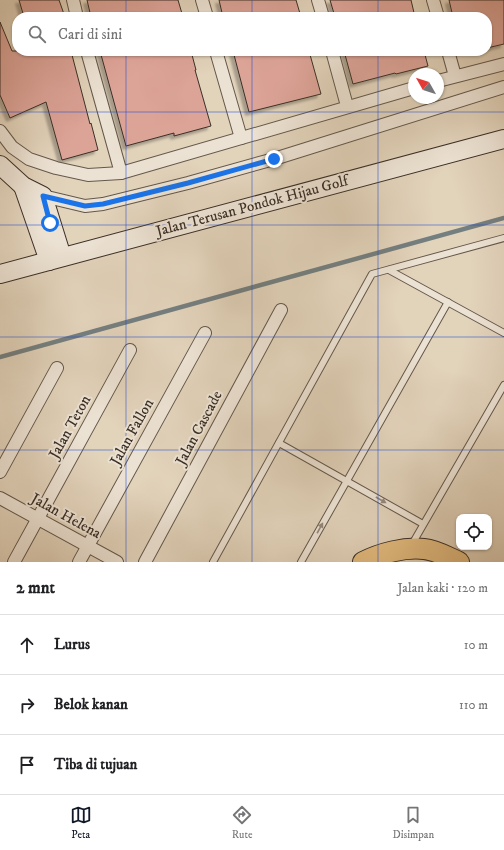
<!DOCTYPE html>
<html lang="id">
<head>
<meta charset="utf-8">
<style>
  :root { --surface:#fff; --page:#f2f2f2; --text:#202124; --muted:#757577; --line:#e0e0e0; --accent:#111827 }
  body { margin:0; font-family:"IM FELL DW Pica",serif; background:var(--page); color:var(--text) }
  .controls { position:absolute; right:12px; bottom:12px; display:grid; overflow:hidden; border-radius:8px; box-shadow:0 1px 3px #0004 }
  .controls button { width:36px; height:36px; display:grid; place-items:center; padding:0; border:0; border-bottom:1px solid var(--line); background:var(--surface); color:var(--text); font:20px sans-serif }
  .compass { position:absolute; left:408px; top:68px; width:36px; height:36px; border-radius:50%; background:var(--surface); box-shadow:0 1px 3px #0004; rotate:309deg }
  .stop { position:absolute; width:12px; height:12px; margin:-9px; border:3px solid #1a73e8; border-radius:50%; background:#fff }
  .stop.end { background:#1a73e8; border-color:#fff; box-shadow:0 1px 4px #0008 }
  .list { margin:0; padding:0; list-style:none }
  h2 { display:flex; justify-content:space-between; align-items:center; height:52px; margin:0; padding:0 16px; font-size:17px }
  h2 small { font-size:13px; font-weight:400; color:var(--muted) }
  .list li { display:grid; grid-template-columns:26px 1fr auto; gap:12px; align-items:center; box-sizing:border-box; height:60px; padding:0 16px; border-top:1px solid var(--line) }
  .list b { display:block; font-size:15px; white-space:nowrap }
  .list em { font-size:13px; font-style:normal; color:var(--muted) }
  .icon { flex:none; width:22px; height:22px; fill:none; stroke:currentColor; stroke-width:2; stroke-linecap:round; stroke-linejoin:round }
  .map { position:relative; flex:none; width:504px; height:562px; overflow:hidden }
  .search { position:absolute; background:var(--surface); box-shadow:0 1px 3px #0004; left:12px; right:12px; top:12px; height:44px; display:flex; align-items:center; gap:10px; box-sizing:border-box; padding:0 14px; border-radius:16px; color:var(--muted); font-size:15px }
  .sheet { height:232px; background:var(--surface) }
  nav { display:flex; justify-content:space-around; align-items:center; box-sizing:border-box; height:56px; border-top:1px solid var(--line); background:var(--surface); font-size:11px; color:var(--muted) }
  nav a { display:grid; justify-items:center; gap:2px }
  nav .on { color:var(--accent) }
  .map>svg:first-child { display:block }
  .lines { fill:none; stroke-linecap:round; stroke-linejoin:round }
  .stream { stroke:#747f80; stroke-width:4.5 }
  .building { fill:#dca397; stroke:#3a2f26; filter:url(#shadow) }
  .lane-casing { stroke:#64584b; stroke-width:8 }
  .street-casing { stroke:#64584b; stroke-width:14 }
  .secondary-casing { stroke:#3a2f26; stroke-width:20 }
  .primary-casing { stroke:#3a2f26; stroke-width:22 }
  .lane { stroke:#ece2d3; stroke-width:6 }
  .street { stroke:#ece2d3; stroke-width:12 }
  .secondary { stroke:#ece2d3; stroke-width:18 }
  .primary { stroke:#e1ba7e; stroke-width:20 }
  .oneway { fill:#93887c }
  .route { stroke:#1a73e8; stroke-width:5 }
  .grid { fill:none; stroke:#1d4ed8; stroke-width:1; stroke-opacity:0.55 }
  .labels { text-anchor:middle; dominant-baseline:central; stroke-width:4; stroke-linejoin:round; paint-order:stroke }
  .street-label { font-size:15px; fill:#3a2f26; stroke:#ece2d3 }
</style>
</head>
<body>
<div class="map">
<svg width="504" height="562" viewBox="0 0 504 562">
  <defs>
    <filter id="shadow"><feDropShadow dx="-3.5" dy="3.5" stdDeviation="1" flood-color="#0004"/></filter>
  </defs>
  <rect width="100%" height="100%" fill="#e2d3bb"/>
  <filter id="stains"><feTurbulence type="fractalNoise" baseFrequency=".005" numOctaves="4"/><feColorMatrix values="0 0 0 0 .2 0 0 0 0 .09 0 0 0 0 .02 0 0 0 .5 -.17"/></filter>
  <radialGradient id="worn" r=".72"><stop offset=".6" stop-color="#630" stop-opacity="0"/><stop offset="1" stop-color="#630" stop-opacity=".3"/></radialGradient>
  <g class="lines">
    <!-- stream -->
    <path class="stream" d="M0,357L504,218"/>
  </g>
  <!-- building -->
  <g class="building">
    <path d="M19,0H59L65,17H24Z"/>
    <path d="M87,0H178L183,17H91Z"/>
    <path d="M219,0H296L301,17H223Z"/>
    <path d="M330,0H411L415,17H335Z"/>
    <path d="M449,0H504V44L487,48V17H453Z"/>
    <path d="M0,22L12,51H71L90,124L91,123L98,150L62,160L46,102L10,118L0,95Z"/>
    <path d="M100,51H191L196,70H195L211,126L174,136V133L126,146Z"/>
    <path d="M233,51H309L321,94L249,112Z"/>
    <path d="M344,51H424L428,66L396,74L395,73L353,84Z"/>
  </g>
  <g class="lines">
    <defs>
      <g id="lane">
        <path d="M389,270L504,333"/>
        <path d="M279,443L423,524"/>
        <path d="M411,546L504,385"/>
        <path d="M213,562L372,274L504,238"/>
        <path d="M301,562L448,302"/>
      </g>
      <g id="street">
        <path d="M73,0L77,17"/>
        <path d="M202,0L207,17"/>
        <path d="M318,0L323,17"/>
        <path d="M433,0L438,17"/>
        <path d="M87,51L121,173"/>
        <path d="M216,51L241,138"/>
        <path d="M332,51L347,106"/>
        <path d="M448,51L455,76"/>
        <path d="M438,81L504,64"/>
        <path d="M0,131L12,147L29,159L56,168L88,175L121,173L414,88"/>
        <path d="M43,196L85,206L103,204L188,183L274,159L504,87"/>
        <path d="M0,472L57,368"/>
        <path d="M0,498L117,562"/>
        <path d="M14,562L130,350"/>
        <path d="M79,562L205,333"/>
        <path d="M145,562L281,310"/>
      </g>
      <g id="secondary">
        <path d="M0,165L23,186L43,196L62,257"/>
        <path d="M23,186L49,261"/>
        <path d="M0,274L504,139"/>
      </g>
      <path id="primary" d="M363,562C381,553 404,547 424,549C436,550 448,557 459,562"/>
    </defs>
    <!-- lane casing -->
    <use href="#lane" class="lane-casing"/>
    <!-- street casing -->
    <use href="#street" class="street-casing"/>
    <!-- secondary casing -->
    <use href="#secondary" class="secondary-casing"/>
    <!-- primary casing -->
    <use href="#primary" class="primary-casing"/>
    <!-- lane -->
    <use href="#lane" class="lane"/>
    <!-- street -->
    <use href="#street" class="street"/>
    <!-- secondary -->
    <use href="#secondary" class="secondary"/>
    <!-- primary -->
    <use href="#primary" class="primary"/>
  </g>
  <!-- one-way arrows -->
  <defs><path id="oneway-solid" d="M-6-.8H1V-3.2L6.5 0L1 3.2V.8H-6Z"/></defs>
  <g class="oneway">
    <use href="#oneway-solid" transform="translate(381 500) rotate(30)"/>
    <use href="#oneway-solid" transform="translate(320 528) rotate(-61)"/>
  </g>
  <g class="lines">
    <!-- route -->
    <path class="route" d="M50,223L43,196L85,206L103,204L188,183L274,159"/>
  </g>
  <!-- grid -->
  <path class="grid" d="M126,0V17M252,0V17M378,0V17M126,51V562M252,51V562M378,51V562M0,112H504M0,225H504M0,337H504M0,450H504"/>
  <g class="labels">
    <!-- street labels -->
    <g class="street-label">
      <text transform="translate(252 206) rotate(-15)">Jalan Terusan Pondok Hijau Golf</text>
      <text transform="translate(70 427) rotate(-61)">Jalan Teton</text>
      <text transform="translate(199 428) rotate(-62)">Jalan Cascade</text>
      <text transform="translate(132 432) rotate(-61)">Jalan Fallon</text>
      <text transform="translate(66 516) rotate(29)">Jalan Helena</text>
    </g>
  </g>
  <rect width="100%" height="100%" filter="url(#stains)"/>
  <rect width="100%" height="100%" fill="url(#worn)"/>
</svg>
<div class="controls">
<button><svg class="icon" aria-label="locate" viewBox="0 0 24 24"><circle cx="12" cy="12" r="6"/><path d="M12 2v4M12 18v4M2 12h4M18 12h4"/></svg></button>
</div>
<svg class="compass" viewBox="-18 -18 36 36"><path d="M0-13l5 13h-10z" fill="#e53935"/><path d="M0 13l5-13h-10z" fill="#757577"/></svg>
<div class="stop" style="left:50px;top:223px"></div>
<div class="stop end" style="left:274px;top:159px"></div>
<div class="search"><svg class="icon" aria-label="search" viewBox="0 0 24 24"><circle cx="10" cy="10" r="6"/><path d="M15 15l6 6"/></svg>Cari di sini</div>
</div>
<section class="sheet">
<h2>2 mnt<small>Jalan kaki · 120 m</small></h2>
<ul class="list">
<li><svg class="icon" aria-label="ahead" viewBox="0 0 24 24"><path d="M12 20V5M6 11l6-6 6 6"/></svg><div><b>Lurus</b></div><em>10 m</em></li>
<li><svg class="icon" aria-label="right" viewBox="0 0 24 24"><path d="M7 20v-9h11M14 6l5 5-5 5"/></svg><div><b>Belok kanan</b></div><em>110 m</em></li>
<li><svg class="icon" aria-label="arrive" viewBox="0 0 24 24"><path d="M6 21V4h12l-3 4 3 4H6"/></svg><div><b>Tiba di tujuan</b></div></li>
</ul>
</section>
<nav>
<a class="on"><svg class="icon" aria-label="map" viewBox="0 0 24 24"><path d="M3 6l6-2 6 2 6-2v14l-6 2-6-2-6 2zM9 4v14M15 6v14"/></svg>Peta</a>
<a><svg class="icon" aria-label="directions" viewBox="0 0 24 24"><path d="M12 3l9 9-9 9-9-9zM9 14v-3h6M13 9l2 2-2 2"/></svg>Rute</a>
<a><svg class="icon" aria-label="saved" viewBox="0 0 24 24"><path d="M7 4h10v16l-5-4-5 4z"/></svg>Disimpan</a>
</nav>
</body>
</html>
